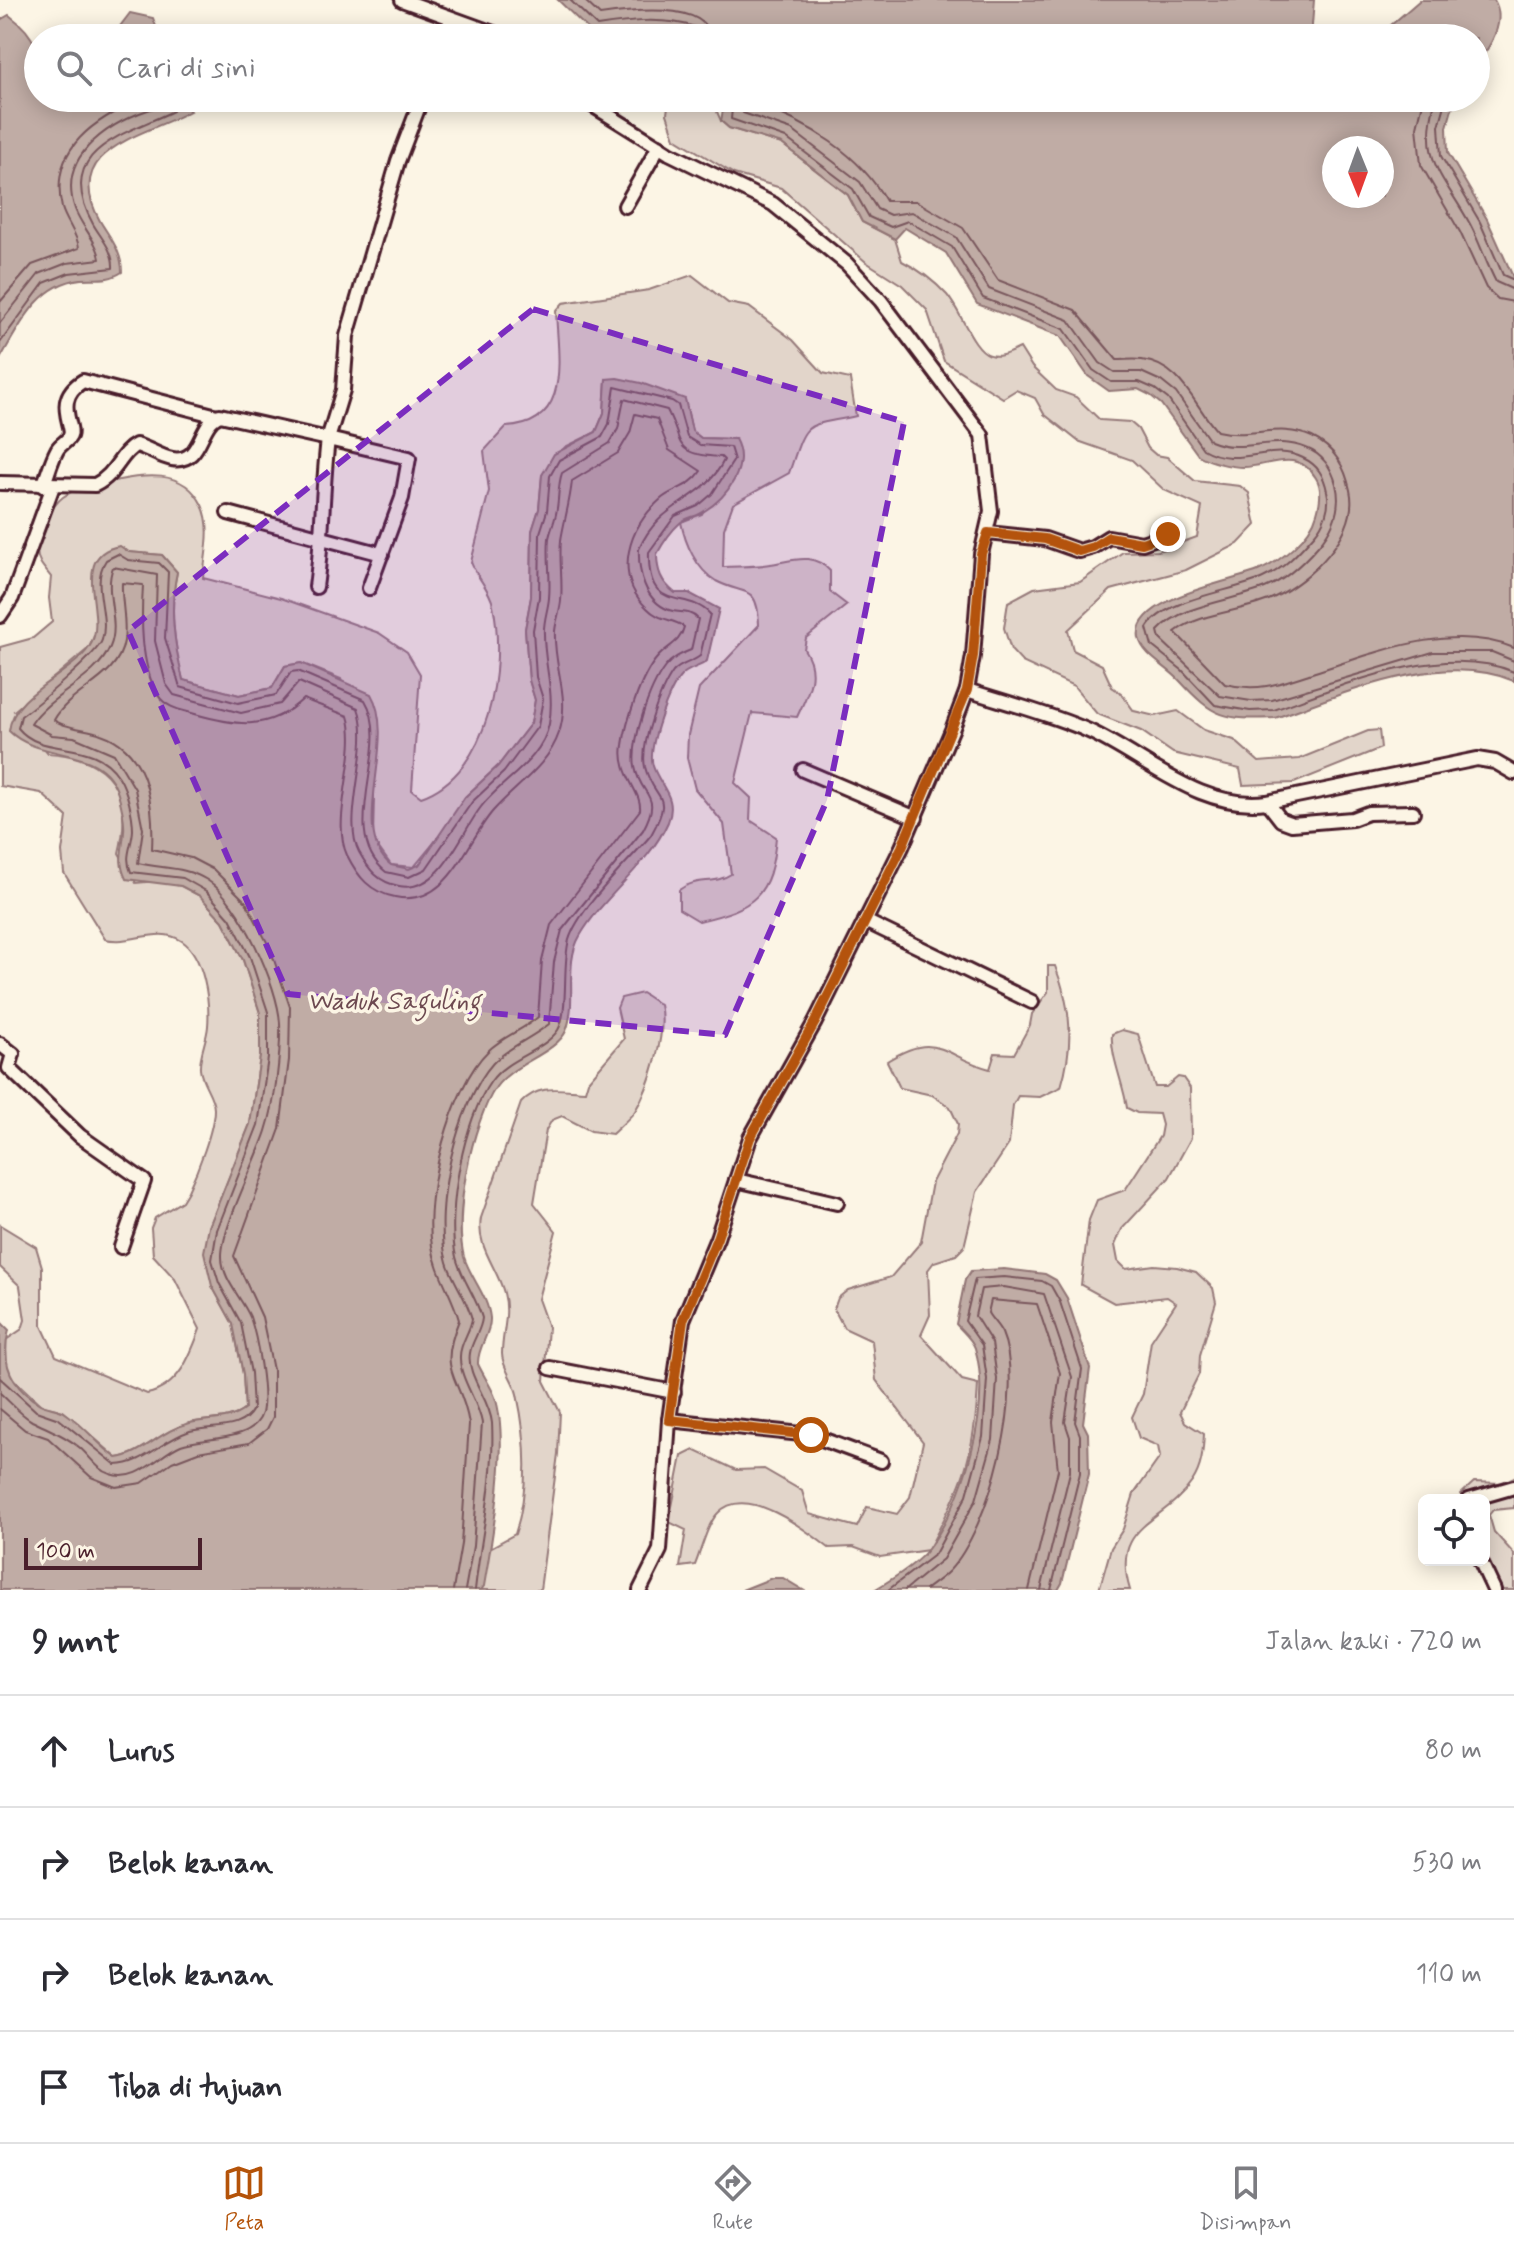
<!DOCTYPE html>
<html lang="id">
<head>
<meta charset="utf-8">
<style>
  :root { --surface:#fff; --page:#f7f7f7; --text:#2b2b33; --muted:#7c7c81; --line:#e1e1e2; --accent:#b45309 }
  body { margin:0; font-family:Mynerve,sans-serif; background:var(--page); color:var(--text) }
  .controls { position:absolute; right:24px; bottom:24px; display:grid; overflow:hidden; border-radius:12px; box-shadow:0 4px 20px #0003 }
  .controls button { width:72px; height:72px; display:grid; place-items:center; padding:0; border:0; border-bottom:2px solid var(--line); background:var(--surface); color:var(--text); font:40px sans-serif }
  .compass { position:absolute; left:1322px; top:136px; width:72px; height:72px; border-radius:50%; background:var(--surface); box-shadow:0 4px 20px #0003; rotate:179deg }
  .scale { position:absolute; left:24px; bottom:20px; width:178px; box-sizing:border-box; padding-left:8px; border:4px solid #4a1f2b; border-top:0; font-size:22px; line-height:28px; white-space:nowrap; color:#4a1f2b; -webkit-text-stroke:6px #fcf5e5; paint-order:stroke }
  .stop { position:absolute; width:24px; height:24px; margin:-18px; border:6px solid #b45309; border-radius:50%; background:#fff }
  .stop.end { background:#b45309; border-color:#fff; box-shadow:0 2px 8px #0008 }
  .list { margin:0; padding:0; list-style:none }
  h2 { display:flex; justify-content:space-between; align-items:center; height:104px; margin:0; padding:0 32px; font-size:34px }
  h2 small { font-size:26px; font-weight:400; color:var(--muted) }
  .list li { display:grid; grid-template-columns:52px 1fr auto; gap:24px; align-items:center; box-sizing:border-box; height:112px; padding:0 32px; border-top:2px solid var(--line) }
  .list b { display:block; font-size:30px; white-space:nowrap }
  .list em { font-size:26px; font-style:normal; color:var(--muted) }
  .icon { flex:none; width:44px; height:44px; fill:none; stroke:currentColor; stroke-width:2; stroke-linecap:round; stroke-linejoin:round }
  .map { position:relative; flex:none; width:1514px; height:1590px; overflow:hidden }
  .search { position:absolute; background:var(--surface); box-shadow:0 4px 20px #0003; left:24px; right:24px; top:24px; height:88px; display:flex; align-items:center; gap:20px; box-sizing:border-box; padding:0 28px; border-radius:44px; color:var(--muted); font-size:30px }
  .sheet { height:552px; background:var(--surface) }
  nav { display:flex; justify-content:space-around; align-items:center; box-sizing:border-box; height:112px; border-top:2px solid var(--line); background:var(--surface); font-size:22px; color:var(--muted) }
  nav a { display:grid; justify-items:center; gap:4px }
  nav .on { color:var(--accent) }
  .map>svg:first-child { display:block }
  .green { fill:#e2d5ca; stroke:#967a7a; stroke-width:2 }
  .water { fill:#c0aca5; stroke:#917474; stroke-width:2; fill-rule:evenodd }
  .lines { fill:none; stroke-linecap:round; stroke-linejoin:round }
  .shore { stroke:#79575c; stroke-width:2 }
  .minor-casing { stroke:#4a1f2b; stroke-width:18 }
  .minor { stroke:#fcf5e5; stroke-width:12 }
  .route { stroke:#b45309; stroke-width:10 }
  .marked { fill:#7b2cbf; fill-opacity:0.2; stroke:#7b2cbf; stroke-width:6; stroke-dasharray:16 10; stroke-linejoin:round }
  .labels { text-anchor:middle; dominant-baseline:central; stroke-width:7; stroke-linejoin:round; paint-order:stroke }
  .water-label { font-size:26px; font-style:italic; fill:#6d4950; stroke:#fcf5e5 }
</style>
</head>
<body>
<div class="map">
<svg width="1514" height="1590" viewBox="0 0 1514 1590">
  <rect width="100%" height="100%" fill="#fcf5e5"/>
  <filter id="ink" filterUnits="userSpaceOnUse"><feTurbulence type="fractalNoise" baseFrequency=".0125" numOctaves="2"/><feDisplacementMap in="SourceGraphic" scale="16" xChannelSelector="R" yChannelSelector="G"/><feConvolveMatrix kernelMatrix="1 2 1 2 8 2 1 2 1" color-interpolation-filters="sRGB"/></filter>
  <g filter="url(#ink)">
    <!-- green -->
    <g class="green">
      <path d="M669,98H711L721,121L729,128L782,144L848,195L862,222L895,239L902,261C920,270 934,281 947,295C961,311 973,350 990,355C1000,358 1010,352 1020,348L1032,367L1056,390L1076,397L1100,420L1130,422L1138,429L1148,448L1156,455L1167,457L1195,481L1240,486L1249,493L1256,525L1238,544L1186,570L1111,590L1068,630L1073,650L1102,665L1112,687L1121,693L1134,711L1155,716L1178,711L1204,730L1234,740L1259,762L1299,759L1368,731L1379,730L1381,748L1294,783L1243,785L1240,769L1173,753L1141,731L1097,714L1074,686L1022,662L1011,650L1004,628L1008,602L1034,588L1080,582L1123,552L1158,551L1197,537L1202,507L1164,490L1132,460L1078,441L1044,414L1035,398L1016,390L1003,398L944,361L927,310L902,285L866,262L781,188L734,174L675,138L667,114Z"/>
      <path d="M692,275L728,303L749,307L793,340L823,373L850,379L856,416C801,428 808,418 789,473L733,504L724,529L723,567C739,566 755,567 770,564C792,561 812,551 830,571V592L847,605L806,638L804,649C820,673 808,693 797,717L752,713L735,783L751,798L750,820L776,837C771,897 754,908 699,921L679,909V890C695,877 715,885 731,874L724,824L695,789L687,758L688,735L699,689L759,625C758,583 744,596 716,581C696,569 685,543 681,522L702,514L735,439L701,438L692,431L685,400L606,379L604,413L596,432L565,447L542,475L539,509L532,531L531,597L525,629L529,680L535,700L531,723L498,766L465,797L448,826L414,867L391,865L373,840L374,795L341,679L301,663L285,666L272,688L239,695L183,680C174,643 169,610 177,572L162,555L129,552L89,648L14,711L48,753C110,757 134,792 119,853L136,883L157,881L181,886L200,896L223,921L243,960L260,1013V1057L250,1124L209,1227L212,1286L233,1324L243,1374L245,1409C229,1422 209,1418 190,1423C161,1430 143,1455 117,1458L63,1411L41,1405L7,1373L6,1340L22,1329L25,1320L20,1286L0,1267V1225L36,1247L42,1267V1326L56,1356L147,1394C179,1387 190,1356 200,1329L175,1279L153,1255L151,1228L155,1218L182,1201L188,1191C197,1172 214,1130 214,1109C214,1096 201,1082 200,1069C199,1055 207,1040 208,1026C210,1001 204,956 182,941C159,925 132,945 105,939L64,873L62,852L67,817L41,793L0,786V647L33,638L52,622L49,598L51,577C46,570 37,562 37,551C36,536 52,505 63,497C77,487 94,485 110,482C143,475 183,467 202,505C213,527 205,554 203,578L281,598L379,633L407,652L420,674L412,790L421,797C490,773 506,667 493,605C490,589 476,577 471,562L489,491L484,451L506,427C572,424 558,359 556,311L563,303L649,290Z"/>
      <path d="M1048,966H1055C1072,1009 1074,1043 1061,1087L1040,1097L1018,1096L1013,1105L1009,1144L977,1192L964,1247L956,1255L934,1262L928,1270L930,1315L921,1335L962,1380L978,1384C975,1457 962,1487 928,1550L880,1557L853,1547L829,1548C806,1530 746,1483 718,1513C707,1524 701,1551 695,1565L680,1567L686,1530L669,1522L682,1456L694,1450L736,1470L764,1469L802,1491L809,1514L857,1527L867,1507L897,1514L910,1497L923,1442L876,1380L872,1341L844,1328L834,1309L838,1298L848,1290L891,1277L921,1242L932,1182L957,1134L958,1124L950,1107L932,1095L900,1088L887,1061C938,1029 942,1056 990,1069L995,1053L1014,1054L1030,1025L1032,1014L1048,992Z"/>
      <path d="M642,993L660,1005C667,1032 650,1087 635,1111C629,1119 619,1127 612,1134L591,1131L562,1116L552,1120L546,1130L534,1203L556,1231L538,1299L548,1327L544,1381L560,1412L558,1454L540,1590H481L490,1548L515,1534C530,1488 527,1440 517,1394C514,1381 502,1367 502,1354C502,1332 510,1315 504,1293C497,1267 476,1247 481,1218L521,1103C539,1083 561,1090 585,1091L588,1081L624,1039L617,1008L621,998Z"/>
      <path d="M1122,1030L1138,1034L1155,1087H1166L1178,1077L1183,1078L1190,1088L1191,1138L1169,1178L1122,1229L1115,1245L1118,1261L1126,1269L1154,1265L1177,1267L1196,1272L1213,1288L1216,1302L1200,1355L1199,1374L1180,1412L1185,1422L1204,1434C1203,1452 1202,1467 1192,1482C1163,1524 1110,1524 1130,1590H1099L1111,1548L1123,1529L1134,1494L1160,1457L1158,1446L1139,1438L1132,1417L1143,1394L1151,1341L1176,1303L1167,1297L1114,1303L1081,1285L1089,1220L1097,1200L1125,1190L1160,1136L1162,1125L1159,1114L1137,1113L1127,1108C1124,1085 1110,1055 1112,1034Z"/>
      <path d="M1514,1477V1508L1493,1510L1489,1515L1494,1532L1514,1554V1590H1502L1484,1557V1500H1462L1461,1494L1474,1482L1502,1483Z"/>
    </g>
    <!-- water -->
    <g class="water">
      <path d="M558,0H1314L1311,38H695C678,21 616,30 594,35Z"/>
      <path d="M1420,0H1494C1507,21 1490,48 1476,64V38H1376Z"/>
      <path d="M130,13L153,18L160,38H111Z"/>
      <path d="M9,15C44,41 38,58 38,98H178L190,111C146,136 59,148 100,221C110,238 122,251 122,272C109,281 96,278 81,279C38,284 20,325 0,359V20Z"/>
      <path d="M725,98H1455L1447,127L1448,153L1487,219L1514,279V681C1441,650 1346,693 1275,718C1225,720 1214,718 1180,681C1168,667 1143,656 1139,638C1132,598 1231,582 1258,571C1280,562 1311,537 1317,513C1320,503 1323,489 1316,478C1297,447 1268,467 1244,467C1230,467 1210,462 1198,455L1161,404L1150,395L1138,389L1109,391L1088,376L1060,336L977,304L946,253L905,228L895,239L862,222L848,195L782,144L729,128L721,121ZM1334,148H1382V196H1334Z"/>
      <path d="M617,378L641,383L685,399L692,431L701,438L735,439C750,466 728,497 703,512C696,517 687,517 680,523C671,531 663,543 657,554C657,571 661,582 675,593H689L719,609L707,661C699,668 688,668 681,676C669,689 647,748 653,766C660,787 678,797 668,822C649,865 604,895 580,936C563,965 578,1001 566,1031C556,1053 512,1064 496,1087C472,1123 453,1215 464,1257C470,1277 488,1296 490,1318C491,1334 477,1347 478,1364C483,1375 491,1386 495,1397C510,1440 492,1540 484,1586L481,1590H0V1321L9,1330C0,1363 11,1387 40,1404C47,1408 57,1408 64,1412C84,1425 98,1445 117,1458C142,1455 161,1430 190,1423C209,1418 229,1422 245,1409L243,1374L233,1324L212,1286L204,1252L209,1227L250,1124L260,1057V1013L243,960L223,921L200,896L181,886L126,879C117,860 123,851 124,831C125,820 121,804 118,794C103,743 41,763 9,731C13,690 77,674 92,642C106,612 69,554 120,546L129,552L162,555L177,572C169,609 174,643 183,680L239,695L272,688L285,666L301,663L371,694C399,741 347,831 391,865L409,869L419,865L465,797L498,766L531,723L535,700L529,680L525,629L531,597L532,531L539,509L542,475L554,454L596,432L604,413L606,379Z"/>
      <path d="M1004,1269L1045,1274L1056,1280L1067,1298L1090,1368L1083,1423L1088,1433L1089,1474L1062,1583L1058,1590H874C891,1580 917,1564 928,1549C964,1502 992,1406 975,1348C972,1339 962,1331 956,1324L965,1280L971,1271Z"/>
      <path d="M772,1578H783L803,1590H742Z"/>
    </g>
    <g class="lines">
      <!-- shore -->
      <g class="shore">
        <path d="M570,0L597,26C629,21 663,17 695,27L700,38"/>
        <path d="M584,0L600,15C626,11 708,0 710,38"/>
        <path d="M733,98L731,119L786,138L853,189L869,217L891,227L908,221L952,247L983,298L1064,329L1093,370L1111,382H1139L1155,389L1168,399L1203,449C1238,470 1271,441 1303,458C1318,465 1324,476 1327,491C1331,506 1324,524 1314,535C1299,552 1284,569 1263,578C1232,592 1165,598 1147,628L1152,646L1182,670L1215,705L1250,711L1274,710C1344,685 1442,642 1514,672"/>
        <path d="M743,98V113L792,130L860,182L877,209L890,215L912,212L956,237L989,289L1069,320L1100,363L1114,372H1141L1161,381L1176,393L1210,441C1243,455 1273,434 1306,448C1322,454 1332,468 1336,484C1342,508 1334,528 1318,546C1304,562 1286,580 1265,588C1233,601 1182,604 1158,631L1160,639L1220,696L1251,701L1272,700L1433,652H1492L1514,661"/>
        <path d="M755,98L757,105C807,122 860,154 886,201H916L963,228L998,280L1075,310L1117,360C1125,360 1134,359 1142,360C1182,365 1194,406 1217,431C1250,439 1280,422 1312,437C1335,448 1345,467 1350,490C1360,534 1309,581 1273,598C1244,612 1201,612 1175,632L1225,684C1257,692 1279,684 1309,674C1372,654 1450,621 1514,648"/>
        <path d="M1424,98L1417,127L1421,165L1460,232L1486,288L1498,299L1514,302"/>
        <path d="M1436,98C1418,161 1442,173 1470,224C1480,243 1486,263 1496,282L1514,290"/>
        <path d="M1447,98L1439,126L1441,156L1480,222L1503,275L1514,280"/>
        <path d="M0,302L32,265L79,248C78,235 66,222 62,208C48,148 96,118 144,98"/>
        <path d="M0,323L39,274L67,263L100,259C98,242 81,226 75,209C55,152 116,119 160,106L163,98"/>
        <path d="M0,343L44,283L69,273L113,268C114,251 101,238 93,224C52,150 124,135 173,111V98"/>
        <path d="M0,1378L36,1411L59,1419L116,1465C145,1464 160,1441 190,1431C211,1425 242,1432 253,1409L251,1373L241,1323L219,1283L212,1260L217,1230L258,1125L268,1058V1012L250,957L230,918L206,891L183,878L131,872C124,856 132,847 133,830C133,815 127,790 119,777C93,736 43,759 18,728L21,716C36,705 98,654 102,640C110,614 90,584 106,560L118,554L128,560L159,563L168,572L165,638L180,687L238,703L276,695L291,672L298,671L365,700C394,747 335,832 386,872L409,877L426,869L472,802L504,772L538,726L543,699L536,677L533,630L539,597L540,533L547,511L550,476L559,460L602,437L609,424L615,387L672,401L678,405L687,437L700,445L730,447L734,460L712,494L698,506L675,516L649,552C647,616 686,588 710,614L700,656C691,663 681,663 673,672C660,690 640,745 645,767C654,802 675,792 651,835C629,862 579,907 569,940C562,964 569,1012 558,1030C544,1051 507,1058 491,1081C464,1119 446,1212 456,1257C461,1278 476,1296 482,1318C481,1331 472,1340 470,1353C466,1376 490,1399 492,1423C495,1479 481,1535 475,1590"/>
        <path d="M0,1393C10,1402 21,1415 32,1421C50,1430 63,1434 79,1447C90,1456 97,1470 111,1474C138,1484 159,1454 181,1445C204,1437 254,1442 262,1413C267,1393 257,1337 250,1317C242,1298 222,1279 222,1257C221,1229 256,1162 266,1131C275,1104 281,1052 280,1023C278,986 240,900 207,880C184,866 163,869 138,863L143,829L135,789L114,754L74,737L52,735L31,724C50,694 96,680 110,647C121,622 103,593 113,567L157,575L155,641L166,684L174,695L241,713L280,704L299,682L358,708C373,747 341,818 359,852C369,870 378,882 399,886C441,894 460,834 481,807C502,780 542,760 549,724C555,692 544,666 544,634C543,622 548,610 549,598C551,578 547,558 549,538C551,528 556,519 557,508C559,496 558,484 562,473L610,443L618,429L624,399L667,410C685,444 671,454 721,457L724,460C703,503 660,500 639,549C638,572 645,601 669,610C680,614 688,609 698,619L691,650C681,654 672,658 665,667C649,688 631,741 635,767C641,798 663,793 643,830L562,930L554,962L549,1024C532,1038 508,1047 493,1063C457,1103 432,1210 447,1262C453,1282 467,1299 472,1319C470,1332 460,1343 460,1356C459,1379 478,1400 482,1423L473,1546L465,1590"/>
        <path d="M0,1409L25,1430L48,1438L91,1477L116,1487L142,1483L172,1462L198,1452L249,1443L267,1429L273,1417V1370L262,1317L234,1256L280,1129L289,1060L290,1007L270,948L246,902L214,870L191,858L152,849C154,808 149,750 101,734C88,729 64,728 54,720C72,688 118,680 124,641C127,621 121,602 122,583L143,585C141,618 140,665 158,695C166,708 181,710 195,714C237,726 269,731 303,699L348,716C360,753 330,819 347,855C358,877 370,892 395,897C449,908 465,843 493,811C515,786 548,766 559,733C571,697 553,667 555,631C556,621 560,611 561,601C563,581 559,561 561,540C564,521 570,502 572,481L618,453L630,433L635,414L657,419L669,450L701,471C691,487 674,488 661,499C629,527 612,575 647,608C659,621 675,619 684,627C680,644 668,645 657,658C641,676 626,722 623,745C618,775 642,791 640,810L551,925L542,961L538,1017C523,1030 502,1037 488,1051C451,1086 423,1196 432,1246C436,1273 452,1294 459,1320C436,1376 461,1374 469,1424L461,1544L453,1590"/>
        <path d="M888,1590L935,1554L967,1495L983,1437L987,1379L982,1345L965,1321L975,1279L1004,1277L1042,1281L1051,1286L1060,1302L1082,1369L1075,1422L1080,1435V1473L1051,1590"/>
        <path d="M905,1590L943,1559L976,1500L993,1440L997,1379L992,1343L975,1316L981,1289L1004,1287L1044,1294L1072,1377L1065,1422L1070,1437V1472L1041,1590"/>
        <path d="M925,1590C933,1584 942,1578 949,1571C990,1528 1026,1388 1002,1333C998,1325 992,1320 988,1313L991,1300L1037,1304L1060,1373L1053,1422L1058,1470L1029,1590"/>
      </g>
      <defs>
        <g id="minor">
          <path d="M402,0L507,38"/>
          <path d="M445,38L451,20"/>
          <path d="M581,98L669,153L773,204L847,264L881,301L982,435L991,511L981,554L973,656L967,690L952,730L902,847L815,1022L750,1138L717,1238L683,1320L669,1420L660,1550L640,1590"/>
          <path d="M625,206L659,146"/>
          <path d="M0,483L95,485C117,474 120,453 136,445C148,448 160,457 172,459C203,464 198,423 220,415L328,439L343,390L347,336L398,161L422,98"/>
          <path d="M43,486C48,474 51,461 57,450C60,444 67,442 70,436C75,426 52,400 83,381L217,416"/>
          <path d="M228,513L382,554"/>
          <path d="M988,533L1045,539L1079,551L1093,547L1109,537L1142,543L1168,534"/>
          <path d="M316,587C323,538 322,489 328,439L409,458L402,498L369,588"/>
          <path d="M0,616L12,598L53,486"/>
          <path d="M967,690C1007,703 1051,714 1089,731C1146,757 1200,811 1267,802L1477,759L1495,762L1514,773"/>
          <path d="M803,770L916,818"/>
          <path d="M1267,802L1281,820L1292,824L1352,819L1368,813L1413,812"/>
          <path d="M865,921L1032,1002"/>
          <path d="M0,1044L13,1054L9,1068L80,1136L144,1181L121,1247"/>
          <path d="M736,1180L837,1203"/>
          <path d="M550,1368L674,1392"/>
          <path d="M669,1420L811,1435L881,1461"/>
          <path d="M1469,1500L1514,1487"/>
          <path d="M1480,1560L1494,1590"/>
        </g>
      </defs>
      <!-- minor casing -->
      <use href="#minor" class="minor-casing"/>
      <!-- minor -->
      <use href="#minor" class="minor"/>
    </g>
  </g>
  <g class="lines" filter="url(#ink)">
    <!-- route -->
    <path class="route" d="M811,1435L669,1420L683,1320L717,1238L750,1138L815,1022L902,847L967,690L973,656L981,554L988,533L1045,539L1079,551L1093,547L1109,537L1142,543L1168,534"/>
  </g>
  <!-- marked area -->
  <path class="marked" d="M533,309L904,422L827,800L725,1035L288,994L128,631Z"/>
  <g class="labels">
    <!-- water labels -->
    <g class="water-label">
      <text x="394" y="1002">Waduk Saguling</text>
    </g>
  </g>
</svg>
<div class="controls">
<button><svg class="icon" aria-label="locate" viewBox="0 0 24 24"><circle cx="12" cy="12" r="6"/><path d="M12 2v4M12 18v4M2 12h4M18 12h4"/></svg></button>
</div>
<svg class="compass" viewBox="-18 -18 36 36"><path d="M0-13l5 13h-10z" fill="#e53935"/><path d="M0 13l5-13h-10z" fill="#7c7c81"/></svg>
<div class="scale">100 m</div>
<div class="stop" style="left:811px;top:1435px"></div>
<div class="stop end" style="left:1168px;top:534px"></div>
<div class="search"><svg class="icon" aria-label="search" viewBox="0 0 24 24"><circle cx="10" cy="10" r="6"/><path d="M15 15l6 6"/></svg>Cari di sini</div>
</div>
<section class="sheet">
<h2>9 mnt<small>Jalan kaki · 720 m</small></h2>
<ul class="list">
<li><svg class="icon" aria-label="ahead" viewBox="0 0 24 24"><path d="M12 20V5M6 11l6-6 6 6"/></svg><div><b>Lurus</b></div><em>80 m</em></li>
<li><svg class="icon" aria-label="right" viewBox="0 0 24 24"><path d="M7 20v-9h11M14 6l5 5-5 5"/></svg><div><b>Belok kanan</b></div><em>530 m</em></li>
<li><svg class="icon" aria-label="right" viewBox="0 0 24 24"><path d="M7 20v-9h11M14 6l5 5-5 5"/></svg><div><b>Belok kanan</b></div><em>110 m</em></li>
<li><svg class="icon" aria-label="arrive" viewBox="0 0 24 24"><path d="M6 21V4h12l-3 4 3 4H6"/></svg><div><b>Tiba di tujuan</b></div></li>
</ul>
</section>
<nav>
<a class="on"><svg class="icon" aria-label="map" viewBox="0 0 24 24"><path d="M3 6l6-2 6 2 6-2v14l-6 2-6-2-6 2zM9 4v14M15 6v14"/></svg>Peta</a>
<a><svg class="icon" aria-label="directions" viewBox="0 0 24 24"><path d="M12 3l9 9-9 9-9-9zM9 14v-3h6M13 9l2 2-2 2"/></svg>Rute</a>
<a><svg class="icon" aria-label="saved" viewBox="0 0 24 24"><path d="M7 4h10v16l-5-4-5 4z"/></svg>Disimpan</a>
</nav>
</body>
</html>
